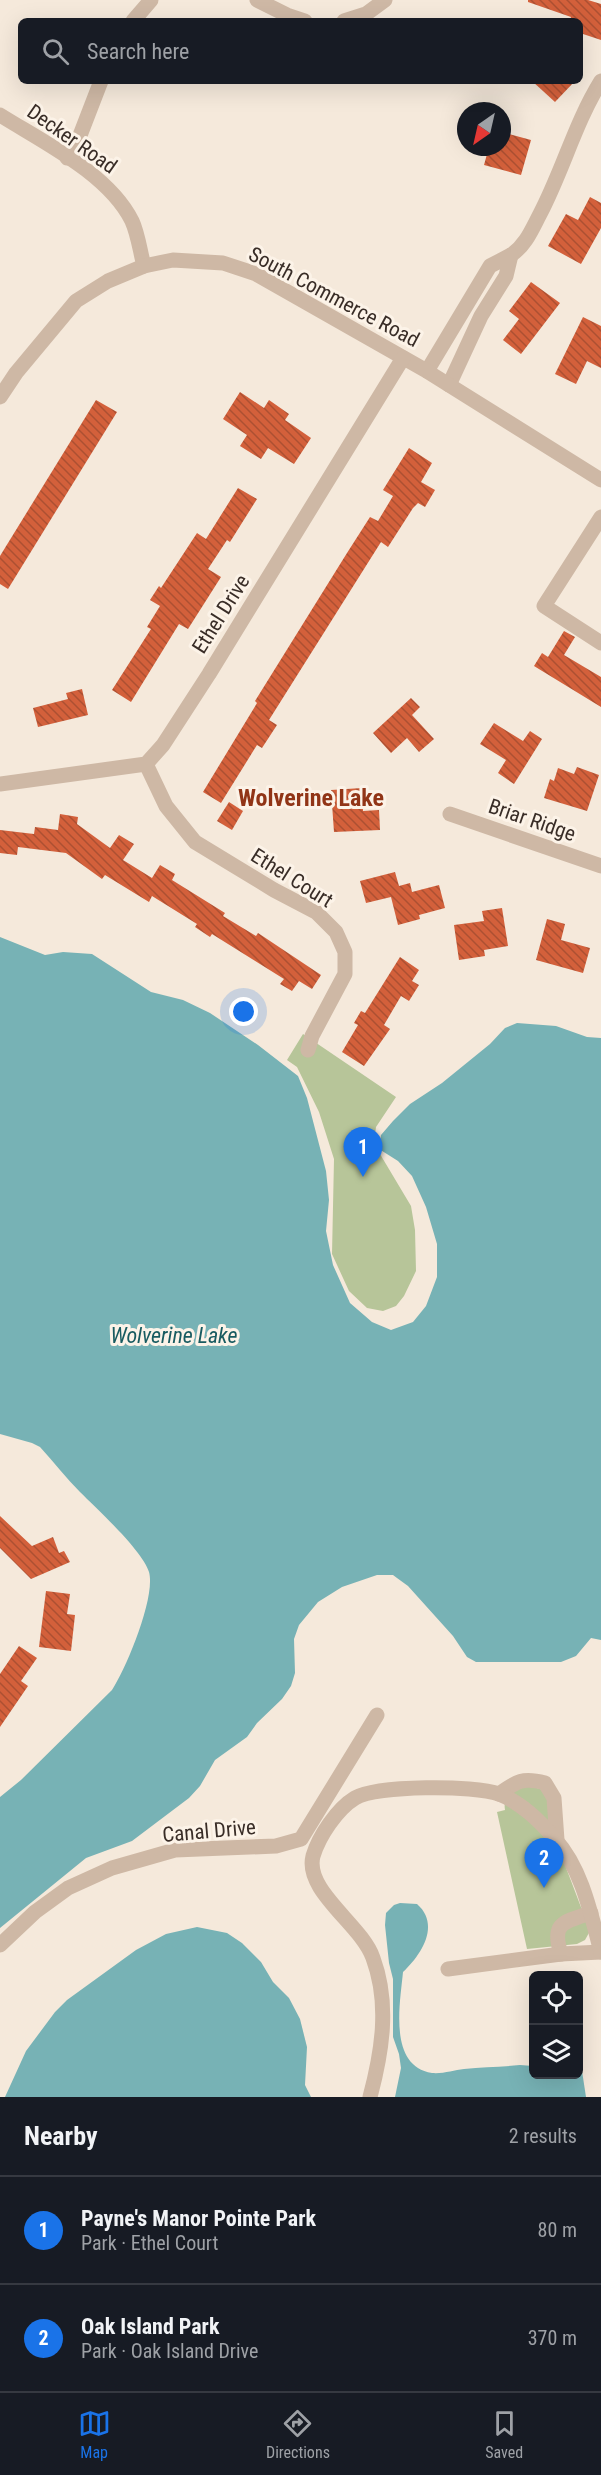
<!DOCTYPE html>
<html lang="en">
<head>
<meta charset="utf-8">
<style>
  :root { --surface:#171b24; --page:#20242c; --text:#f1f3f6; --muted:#9ea1a6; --line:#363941; --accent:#1a73e8 }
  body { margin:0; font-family:"Roboto Condensed",sans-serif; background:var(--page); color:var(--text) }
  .controls { position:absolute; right:18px; bottom:18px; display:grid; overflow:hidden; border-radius:9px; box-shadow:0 6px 24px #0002 }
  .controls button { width:54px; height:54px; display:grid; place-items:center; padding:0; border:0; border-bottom:2px solid var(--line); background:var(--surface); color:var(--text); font:30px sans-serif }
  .compass { position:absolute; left:457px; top:102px; width:54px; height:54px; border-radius:50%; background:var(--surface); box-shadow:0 6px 24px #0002; rotate:214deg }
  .you { position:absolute; left:244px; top:1012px; width:21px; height:21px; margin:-15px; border:4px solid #fff; border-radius:50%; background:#1a73e8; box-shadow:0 0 0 9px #1a73e833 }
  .badge { display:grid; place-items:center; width:39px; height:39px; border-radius:50%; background:var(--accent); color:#fff; font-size:20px; font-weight:700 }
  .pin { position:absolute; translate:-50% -50px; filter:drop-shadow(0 2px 3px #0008) }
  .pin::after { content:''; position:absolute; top:32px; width:21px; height:18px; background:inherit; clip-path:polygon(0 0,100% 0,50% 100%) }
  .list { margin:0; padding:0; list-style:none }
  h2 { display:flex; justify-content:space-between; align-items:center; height:78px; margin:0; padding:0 24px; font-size:26px }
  h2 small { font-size:20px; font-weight:400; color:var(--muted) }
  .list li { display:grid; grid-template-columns:39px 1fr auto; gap:18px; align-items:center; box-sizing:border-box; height:108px; padding:0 24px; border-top:2px solid var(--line) }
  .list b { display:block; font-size:22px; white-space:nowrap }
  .list p { margin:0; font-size:20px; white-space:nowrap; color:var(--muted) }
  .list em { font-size:20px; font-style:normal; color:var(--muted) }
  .icon { flex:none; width:33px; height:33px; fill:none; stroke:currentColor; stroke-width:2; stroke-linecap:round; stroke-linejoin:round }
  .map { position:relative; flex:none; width:601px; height:2097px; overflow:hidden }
  .search { position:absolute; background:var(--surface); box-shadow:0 6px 24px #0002; left:18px; right:18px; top:18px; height:66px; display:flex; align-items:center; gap:15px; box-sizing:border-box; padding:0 21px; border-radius:9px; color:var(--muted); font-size:22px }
  .sheet { height:294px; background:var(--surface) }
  nav { display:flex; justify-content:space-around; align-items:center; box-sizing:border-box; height:84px; border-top:2px solid var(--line); background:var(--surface); font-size:16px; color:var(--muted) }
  nav a { display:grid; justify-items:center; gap:3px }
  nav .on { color:var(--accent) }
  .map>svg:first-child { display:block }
  .park { fill:#b7c599 }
  .water { fill:#77b2b5 }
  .building { fill:url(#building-back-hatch) }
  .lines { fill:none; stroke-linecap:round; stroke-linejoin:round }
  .minor { stroke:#ceb8a5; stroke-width:15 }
  .labels { text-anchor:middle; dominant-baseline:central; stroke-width:6; stroke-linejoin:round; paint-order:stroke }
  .street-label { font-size:21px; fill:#392d27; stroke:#fcf3e8 }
  .water-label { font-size:22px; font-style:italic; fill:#185b60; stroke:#fcf3e8 }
  .quarter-label { font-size:24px; font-weight:bold; fill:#913517; stroke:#fcf3e8 }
</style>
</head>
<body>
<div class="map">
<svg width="601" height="2097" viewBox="0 0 601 2097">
  <defs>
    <pattern id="building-back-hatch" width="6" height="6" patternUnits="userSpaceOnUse" patternTransform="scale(1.5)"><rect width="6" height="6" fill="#d3603b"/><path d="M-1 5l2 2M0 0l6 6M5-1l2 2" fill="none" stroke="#ac5032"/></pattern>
  </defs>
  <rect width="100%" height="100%" fill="#f5e9db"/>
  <!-- park -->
  <g class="park">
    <path d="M303,1034L396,1097L376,1127L374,1144L411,1206L415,1230L416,1271L404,1296L396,1306L383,1311L367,1308L349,1291L332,1254L334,1159L319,1112L297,1067L287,1060Z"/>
    <path d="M531,1786L543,1790L547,1795L562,1857L590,1931L585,1940L577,1944L527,1949L497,1812L505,1810C502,1793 517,1788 531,1786Z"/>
  </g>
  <!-- water -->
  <g class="water">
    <path d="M0,937L45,955L63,952L92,954L151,992L183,1000L210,1013L258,1045L298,1076L307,1098L326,1171L329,1200L326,1231L333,1265L350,1303L372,1322L391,1330L413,1322L426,1306L437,1277V1244L426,1207L412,1176L398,1161L379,1149L381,1135L393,1121L410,1104L442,1083L490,1044L505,1028L517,1023L556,1026L587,1037L601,1038V1640L591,1638L576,1656L561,1662H476L467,1657L453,1636L408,1586L397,1578L393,1575H377L342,1587L318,1602L299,1625L294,1639L295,1673L291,1686L282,1699L257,1723L247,1737L215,1760L200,1786L189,1798L132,1841L86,1858L0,1928V1797L21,1780L112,1690C126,1669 156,1597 149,1572C142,1550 97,1509 80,1492C66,1478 54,1462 40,1447L32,1443L0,1434Z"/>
    <path d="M400,1903L417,1904C441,1925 421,1955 403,1972C400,2004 388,2066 432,2073C443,2074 454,2070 464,2069C483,2067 502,2067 520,2065L533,2066L534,2074H578L579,2068L582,2071L586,2097H395L401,2068L399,2054L393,2037V1979L389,1963L385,1925L386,1913L394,1905Z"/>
    <path d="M197,1927L227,1933L242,1943L261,1962L273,1982L289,1998L300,2019L307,2047L305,2085L311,2097H5L26,2051L55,2012L67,2000L136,1950L166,1934Z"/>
  </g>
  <!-- building -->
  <g class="building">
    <path d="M528,0H588L601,4V40L580,33V21H570L571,17L528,2Z"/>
    <path d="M532,81H575L555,102Z"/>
    <path d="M502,132L531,140L521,175L484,165L489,147H502Z"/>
    <path d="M590,197L601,203V228L581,264L548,246L566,214L578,220Z"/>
    <path d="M531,282L560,303L521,354L503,340L519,319L509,311Z"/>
    <path d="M583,317L601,326V368L587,361L576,384L555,374Z"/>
    <path d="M240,392L264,408L269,400L289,414L285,420L311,438L294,464L268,448L261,459L240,446L247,435L223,419Z"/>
    <path d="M96,400L117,412L8,589L0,584V556Z"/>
    <path d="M409,448L432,463L421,482L435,490L425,507L418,503L413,508L388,547L381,542L269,720L277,725L262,748L257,745L221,803L203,792L257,703L255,701L347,553L370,517L378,521L393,496L383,490Z"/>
    <path d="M238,488L257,499L230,542L227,540L208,569L221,577L188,629L179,624L131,702L112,690L151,629L147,627L160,606L150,600L159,586L161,588L197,533L206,539Z"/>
    <path d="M564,631L575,637L564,655L601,677V707L534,666L542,653L548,657Z"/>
    <path d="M82,689L88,715L38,727L33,708L68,699L66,693Z"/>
    <path d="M411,698L420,707L412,715L434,739L419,752L407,738L391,753L373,733Z"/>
    <path d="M494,723L523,741L530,731L542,739L514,784L498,773L506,760L480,744Z"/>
    <path d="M577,767L599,775L587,811L544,798L550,779L554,781L558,768L574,774Z"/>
    <path d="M362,788L363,811L379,810L380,830L334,832L331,790Z"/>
    <path d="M229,802L243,811L232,830L217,821Z"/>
    <path d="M60,814L78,817L77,824L110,848L119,835L134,844L123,860L152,878L160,865L175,874L172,880L225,913L223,916L256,936L258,933L321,975L312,989L299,981L292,991L280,984L284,979L212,934L210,937L195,927L197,924L152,896L149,902L105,875L102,879L66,853L18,847L17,855L0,853V830L34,834L35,827L58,830Z"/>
    <path d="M395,872L399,886L410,883L412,892L439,885L445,908L419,915L420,919L398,925L391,897L366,903L360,881Z"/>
    <path d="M502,908L508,946L484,950L485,956L459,960L454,925L484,921L482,911Z"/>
    <path d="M547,919L565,924L561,940L590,948L583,973L536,960Z"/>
    <path d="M400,957L419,970L412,981L419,985L409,1001L401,996L384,1025L390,1029L364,1066L342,1052L358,1025L354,1023L361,1011L365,1013Z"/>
    <path d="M0,1516L32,1546L53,1537L59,1553L64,1551L70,1562L31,1579L0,1548Z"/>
    <path d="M46,1591L70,1594L67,1614L75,1615L71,1651L39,1647Z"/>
    <path d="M19,1646L37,1658L21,1681L28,1686L0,1727V1674Z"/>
  </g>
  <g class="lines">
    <!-- minor -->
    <g class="minor">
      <path d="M257,0L287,15L305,21"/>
      <path d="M133,21L151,0"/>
      <path d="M344,21L366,14L385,0"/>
      <path d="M0,115C43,142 109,174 132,221C138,234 140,251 144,266"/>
      <path d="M67,158L79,138L101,81"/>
      <path d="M511,255C526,245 532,229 540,214C563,170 575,123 601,81"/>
      <path d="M427,371L490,266L511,255L506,276L481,316L449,385"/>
      <path d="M0,397L16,373L76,301L108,281L144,266L173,260L223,263L256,274L425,370L601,480"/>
      <path d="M601,517L544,606L601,643"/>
      <path d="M146,764L166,806L195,842L274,890L316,912L336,932L345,952V974L312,1036L308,1050"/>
      <path d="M0,784L146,764L163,745L209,674L403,358"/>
      <path d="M450,814L601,866"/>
      <path d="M499,1794C517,1781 523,1777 545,1783L554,1798L557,1840"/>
      <path d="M0,1945L35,1912L68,1888L112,1868L175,1850L276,1846L301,1839L377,1715"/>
      <path d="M561,1954C551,1923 563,1922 591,1913"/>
      <path d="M448,1969L561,1954L601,1952"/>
      <path d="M370,2097C382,2052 390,2004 373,1958C362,1925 304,1891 313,1856C319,1836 337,1809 355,1798C377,1785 474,1785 499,1794C520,1802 541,1822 555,1839C582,1869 591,1914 601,1952"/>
    </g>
  </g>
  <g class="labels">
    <!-- street labels -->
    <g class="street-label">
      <text transform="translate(72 139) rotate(35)">Decker Road</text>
      <text transform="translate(334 297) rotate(28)">South Commerce Road</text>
      <text transform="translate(221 614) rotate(-58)">Ethel Drive</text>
      <text transform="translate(532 820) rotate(19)">Briar Ridge</text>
      <text transform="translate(292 878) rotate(32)">Ethel Court</text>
      <text transform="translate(209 1831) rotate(-5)">Canal Drive</text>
    </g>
    <!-- water labels -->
    <g class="water-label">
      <text x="174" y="1335">Wolverine Lake</text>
    </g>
    <!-- quarter labels -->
    <g class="quarter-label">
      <text x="311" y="798">Wolverine Lake</text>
    </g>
  </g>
</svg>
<div class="controls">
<button><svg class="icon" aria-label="locate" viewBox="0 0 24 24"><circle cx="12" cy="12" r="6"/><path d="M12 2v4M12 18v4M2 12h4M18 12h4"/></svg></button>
<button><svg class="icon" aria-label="layers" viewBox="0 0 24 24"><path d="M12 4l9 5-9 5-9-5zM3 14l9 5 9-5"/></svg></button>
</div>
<svg class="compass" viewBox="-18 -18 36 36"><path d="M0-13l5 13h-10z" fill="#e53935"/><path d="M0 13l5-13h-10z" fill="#9ea1a6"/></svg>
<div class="you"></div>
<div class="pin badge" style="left:363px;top:1177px">1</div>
<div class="pin badge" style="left:544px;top:1888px">2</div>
<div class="search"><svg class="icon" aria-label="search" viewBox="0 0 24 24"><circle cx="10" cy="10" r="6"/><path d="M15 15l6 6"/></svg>Search here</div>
</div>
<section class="sheet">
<h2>Nearby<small>2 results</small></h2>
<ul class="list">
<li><span class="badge">1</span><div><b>Payne's Manor Pointe Park</b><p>Park · Ethel Court</p></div><em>80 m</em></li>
<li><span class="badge">2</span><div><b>Oak Island Park</b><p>Park · Oak Island Drive</p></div><em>370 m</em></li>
</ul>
</section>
<nav>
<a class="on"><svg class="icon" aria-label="map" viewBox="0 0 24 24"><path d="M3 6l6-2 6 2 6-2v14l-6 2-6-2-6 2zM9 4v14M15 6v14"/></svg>Map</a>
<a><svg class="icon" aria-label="directions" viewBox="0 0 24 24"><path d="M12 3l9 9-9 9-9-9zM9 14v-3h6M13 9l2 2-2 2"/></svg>Directions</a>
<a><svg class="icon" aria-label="saved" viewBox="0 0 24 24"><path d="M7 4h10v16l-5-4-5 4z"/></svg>Saved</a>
</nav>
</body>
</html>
